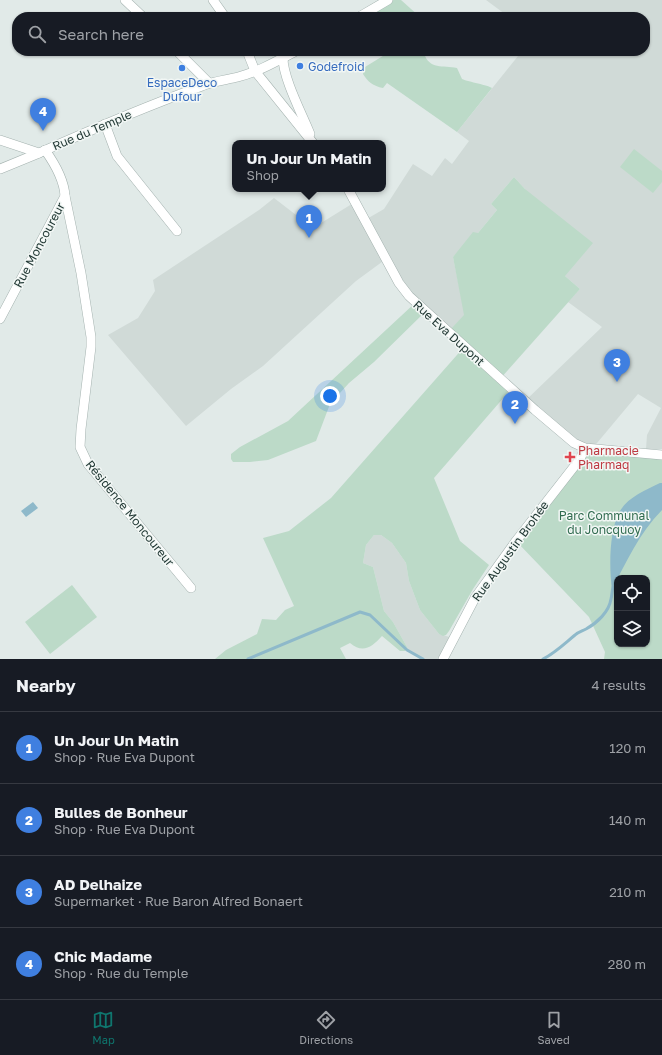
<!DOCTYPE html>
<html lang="en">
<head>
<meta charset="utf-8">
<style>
  :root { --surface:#171b24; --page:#20242c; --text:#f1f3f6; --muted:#9ea1a6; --line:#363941; --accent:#0f766e }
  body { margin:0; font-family:"Golos Text",sans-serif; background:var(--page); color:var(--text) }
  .controls { position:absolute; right:12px; bottom:12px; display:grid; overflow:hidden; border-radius:8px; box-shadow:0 1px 3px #0004 }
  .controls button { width:36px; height:36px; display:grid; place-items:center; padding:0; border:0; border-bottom:1px solid var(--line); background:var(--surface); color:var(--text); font:20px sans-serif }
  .you { position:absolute; left:330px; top:396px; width:14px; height:14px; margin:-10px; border:3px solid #fff; border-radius:50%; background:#1a73e8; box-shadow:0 0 0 6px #1a73e833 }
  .badge { display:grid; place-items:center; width:26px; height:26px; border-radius:50%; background:var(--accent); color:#fff; font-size:13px; font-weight:700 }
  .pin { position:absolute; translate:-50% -33px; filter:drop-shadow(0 1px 2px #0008) }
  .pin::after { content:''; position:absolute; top:21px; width:14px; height:12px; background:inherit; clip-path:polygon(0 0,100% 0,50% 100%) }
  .popup { position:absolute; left:232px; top:140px; width:154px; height:52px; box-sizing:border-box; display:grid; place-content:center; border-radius:8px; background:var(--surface); filter:drop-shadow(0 1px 3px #0005); font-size:13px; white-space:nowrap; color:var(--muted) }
  .popup b { font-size:15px; color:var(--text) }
  .popup::after { content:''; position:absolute; left:50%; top:100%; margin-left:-8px; border:8px solid transparent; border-top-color:var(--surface) }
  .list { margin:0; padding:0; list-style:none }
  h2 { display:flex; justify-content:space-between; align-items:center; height:52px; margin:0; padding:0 16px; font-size:17px }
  h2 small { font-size:13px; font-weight:400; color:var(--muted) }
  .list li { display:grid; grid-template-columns:26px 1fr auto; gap:12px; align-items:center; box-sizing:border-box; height:72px; padding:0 16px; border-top:1px solid var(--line) }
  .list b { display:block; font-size:15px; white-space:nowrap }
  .list p { margin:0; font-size:13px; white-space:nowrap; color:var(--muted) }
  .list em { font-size:13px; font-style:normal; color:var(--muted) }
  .icon { flex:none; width:22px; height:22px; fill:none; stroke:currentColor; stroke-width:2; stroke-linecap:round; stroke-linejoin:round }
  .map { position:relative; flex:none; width:662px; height:659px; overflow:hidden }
  .search { position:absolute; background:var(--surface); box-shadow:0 1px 3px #0004; left:12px; right:12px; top:12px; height:44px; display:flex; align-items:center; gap:10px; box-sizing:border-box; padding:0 14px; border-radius:16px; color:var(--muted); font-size:15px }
  .sheet { height:340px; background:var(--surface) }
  nav { display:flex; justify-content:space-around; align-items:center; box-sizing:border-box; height:56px; border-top:1px solid var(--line); background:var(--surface); font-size:11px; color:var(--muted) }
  nav a { display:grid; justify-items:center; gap:2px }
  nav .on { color:var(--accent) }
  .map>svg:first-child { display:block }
  .built { fill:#d0dad7 }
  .green { fill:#bcdac8; fill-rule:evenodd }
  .water { fill:#8eb9ca }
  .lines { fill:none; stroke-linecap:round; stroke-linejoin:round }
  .stream { stroke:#8eb9ca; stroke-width:3 }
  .street-casing { stroke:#a4b2af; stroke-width:10 }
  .street { stroke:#fff; stroke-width:9 }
  .shop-dot { fill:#3f7fe0; stroke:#f2f7f5; stroke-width:1.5 }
  .health-dot { fill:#e0444e; stroke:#f2f7f5; stroke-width:1.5 }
  .labels { text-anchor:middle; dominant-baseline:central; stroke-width:3; stroke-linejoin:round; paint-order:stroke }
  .shop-label { font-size:12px; fill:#366cbe; stroke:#f2f7f5; text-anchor:start }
  .street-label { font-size:12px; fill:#233a36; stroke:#f2f7f5 }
  .health-label { font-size:12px; fill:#be3a42; stroke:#f2f7f5; text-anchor:start }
  .park-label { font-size:12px; fill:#316c50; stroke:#f2f7f5 }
</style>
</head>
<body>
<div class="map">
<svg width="662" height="659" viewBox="0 0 662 659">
  <rect width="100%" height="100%" fill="#e1eae8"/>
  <!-- built -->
  <g class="built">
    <path d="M486,0H662V449H646L647,435L661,408L638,394L592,449L585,448L525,401L602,327L568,302L580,289L565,276L525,189L514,177L491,204L497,210L478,233L453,257L465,315L448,332L415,303L386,259L356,281L263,366L231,389L186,426L108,335L138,318L155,291L153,280L259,210L274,198L313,228L355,202L365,220L384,209L413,164L432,176L445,158L452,164L469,141L457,132L522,51H645V17H509Z"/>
    <path d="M374,535H381L392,543L406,563L409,581L420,610L439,634L453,638L443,659H423L407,650V647L393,622L384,611L373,567L363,563L366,545Z"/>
  </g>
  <!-- green -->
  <g class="green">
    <path d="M388,0H401L420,17H377L372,10Z"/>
    <path d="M391,51H425L424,53C429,70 443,65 457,68L462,79C469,82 488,85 492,88L457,132L387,83L383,88C373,86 368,82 363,74L365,67Z"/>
    <path d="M634,149L662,171V182L653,193L620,167Z"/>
    <path d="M514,177L525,189L593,243L565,276L580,289L500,379L511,389L434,478L460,541L489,565L473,589L449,631L446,635L443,636L439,634L420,610L409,581L406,563L392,543L381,535H374L366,545L363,563L373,567L384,611L393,622L407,647L405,651H400L382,636C372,647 363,654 350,643L340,648L346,659H215L226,650L257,634L262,619L276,620L285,610L294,606L263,538L289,531L331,498L464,347L448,332L464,315L453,257L473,232L478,233L497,210L491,204Z"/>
    <path d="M415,303L425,312L374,362L349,383L330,404L316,441L268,460L250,462H233L231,459V454L240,447L288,421Z"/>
    <path d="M585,448L662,455V659H604L605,652L589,617L516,541ZM617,578H647V644H617Z"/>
    <path d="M72,585L97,617L50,654L25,622Z"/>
  </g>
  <!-- water -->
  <g class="water">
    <path d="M660,483H662V510C639,533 626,563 612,589C609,569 609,529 620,511C628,497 646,490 660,483Z"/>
    <path d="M33,502L38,508L26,517L21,511Z"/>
  </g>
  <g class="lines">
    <!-- stream -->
    <g class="stream">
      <path d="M248,659L360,612L370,615L407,650L423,659"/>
      <path d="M543,659C555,653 564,644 575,635C578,632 582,631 586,629C597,623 609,612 611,599C612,595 612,591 613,587"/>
    </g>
    <defs>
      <g id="street">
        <path d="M125,0L143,17"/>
        <path d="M213,0L225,17"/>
        <path d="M359,17L388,0"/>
        <path d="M177,51L209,83"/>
        <path d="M247,51L255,71L313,143"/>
        <path d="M283,58C283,78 302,114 310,134"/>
        <path d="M105,124L117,156L177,231"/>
        <path d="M0,140L39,153C93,129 147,106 202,86C214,81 226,80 238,77C258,72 277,61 296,51"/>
        <path d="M0,169L39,153"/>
        <path d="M348,189L399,283L409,296L535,410L574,443L585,448L662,455"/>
        <path d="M65,196L81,273L91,337V347L81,429L80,447L88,464L191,588"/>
        <path d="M0,319L65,196C64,179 55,164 45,150"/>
        <path d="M443,659L475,598L516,541L580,459L585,448"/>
      </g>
    </defs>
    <!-- street casing -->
    <use href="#street" class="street-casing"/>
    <!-- street -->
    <use href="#street" class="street"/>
  </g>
  <!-- markers -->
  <g class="shop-dot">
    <circle cx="300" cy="66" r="4"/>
    <circle cx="182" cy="68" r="4"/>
  </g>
  <path class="health-dot" d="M568 451h4v4h4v4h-4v4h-4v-4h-4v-4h4z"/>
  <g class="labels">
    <!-- shop labels -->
    <g class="shop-label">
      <text x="308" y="66">Godefroid</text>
      <text x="182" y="82" text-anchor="middle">EspaceDeco<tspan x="182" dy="14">Dufour</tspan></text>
    </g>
    <!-- street labels -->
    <g class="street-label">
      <text transform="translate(92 130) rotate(-23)">Rue du Temple</text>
      <text transform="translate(39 245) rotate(-62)">Rue Moncoureur</text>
      <text transform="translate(449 333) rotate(42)">Rue Eva Dupont</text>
      <text transform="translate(130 513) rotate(51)">Résidence Moncoureur</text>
      <text transform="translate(510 551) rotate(-54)">Rue Augustin Brohée</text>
    </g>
    <!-- health labels -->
    <g class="health-label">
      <text x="578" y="450">Pharmacie<tspan x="578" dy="14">Pharmaq</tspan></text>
    </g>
    <!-- park labels -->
    <g class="park-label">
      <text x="604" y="515">Parc Communal<tspan x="604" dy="14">du Joncquoy</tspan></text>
    </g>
  </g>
</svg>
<div class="controls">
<button><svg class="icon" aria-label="locate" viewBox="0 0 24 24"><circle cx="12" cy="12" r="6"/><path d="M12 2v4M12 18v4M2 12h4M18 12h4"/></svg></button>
<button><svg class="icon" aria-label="layers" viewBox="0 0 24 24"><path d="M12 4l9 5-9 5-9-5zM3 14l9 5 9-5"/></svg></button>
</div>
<div class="you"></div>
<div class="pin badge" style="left:309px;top:238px;background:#3f7fe0">1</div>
<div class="popup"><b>Un Jour Un Matin</b>Shop</div>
<div class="pin badge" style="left:515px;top:424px;background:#3f7fe0">2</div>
<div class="pin badge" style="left:617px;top:382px;background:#3f7fe0">3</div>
<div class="pin badge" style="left:43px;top:131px;background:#3f7fe0">4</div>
<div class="search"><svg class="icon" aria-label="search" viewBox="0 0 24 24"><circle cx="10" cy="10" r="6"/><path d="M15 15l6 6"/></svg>Search here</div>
</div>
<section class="sheet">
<h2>Nearby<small>4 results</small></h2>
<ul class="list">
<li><span class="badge" style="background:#3f7fe0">1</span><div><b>Un Jour Un Matin</b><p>Shop · Rue Eva Dupont</p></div><em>120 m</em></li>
<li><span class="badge" style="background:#3f7fe0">2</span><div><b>Bulles de Bonheur</b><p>Shop · Rue Eva Dupont</p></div><em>140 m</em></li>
<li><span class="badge" style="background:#3f7fe0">3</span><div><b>AD Delhaize</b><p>Supermarket · Rue Baron Alfred Bonaert</p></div><em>210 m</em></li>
<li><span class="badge" style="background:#3f7fe0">4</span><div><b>Chic Madame</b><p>Shop · Rue du Temple</p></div><em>280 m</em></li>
</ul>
</section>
<nav>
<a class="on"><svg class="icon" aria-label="map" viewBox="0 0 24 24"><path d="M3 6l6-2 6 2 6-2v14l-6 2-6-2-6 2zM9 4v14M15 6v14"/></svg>Map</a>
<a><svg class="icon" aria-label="directions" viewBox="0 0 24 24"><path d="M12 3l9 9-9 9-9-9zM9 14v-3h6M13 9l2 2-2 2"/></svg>Directions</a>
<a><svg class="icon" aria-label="saved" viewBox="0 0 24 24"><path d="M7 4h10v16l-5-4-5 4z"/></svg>Saved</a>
</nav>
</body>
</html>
